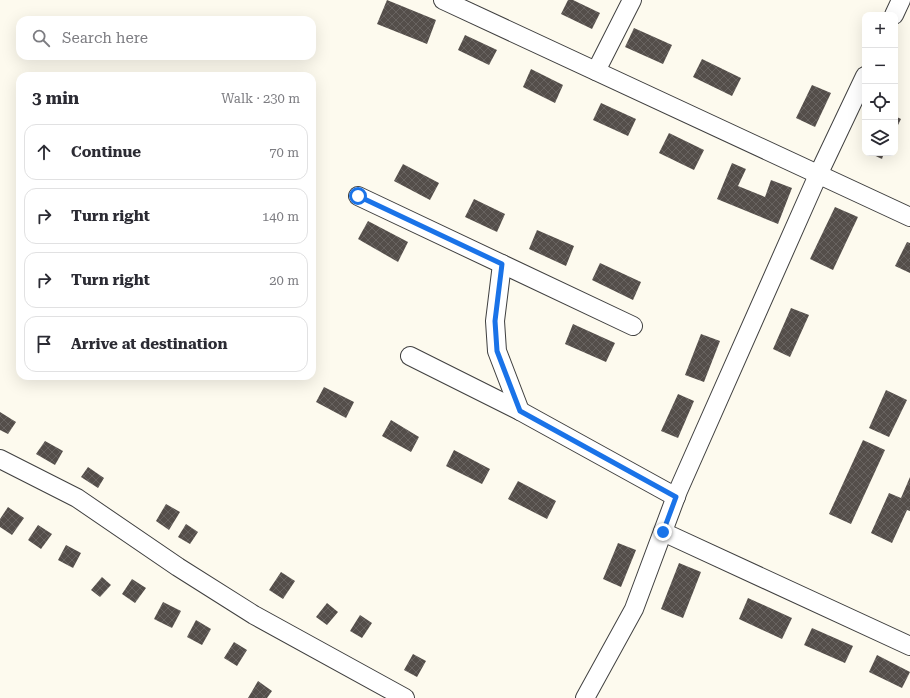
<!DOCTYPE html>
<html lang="en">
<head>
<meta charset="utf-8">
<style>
  :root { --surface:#fff; --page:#f7f7f7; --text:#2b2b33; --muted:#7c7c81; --line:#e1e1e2 }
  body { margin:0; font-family:"Roboto Serif",serif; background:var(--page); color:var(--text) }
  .controls { position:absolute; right:12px; top:12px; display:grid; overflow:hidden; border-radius:8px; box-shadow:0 4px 16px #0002 }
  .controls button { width:36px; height:36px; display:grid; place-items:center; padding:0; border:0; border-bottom:1px solid var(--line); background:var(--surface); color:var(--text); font:20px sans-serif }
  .stop { position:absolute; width:12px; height:12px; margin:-9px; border:3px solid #1a73e8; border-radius:50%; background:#fff }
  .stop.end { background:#1a73e8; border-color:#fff; box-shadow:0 1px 4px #0008 }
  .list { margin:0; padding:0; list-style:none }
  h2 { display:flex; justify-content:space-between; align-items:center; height:52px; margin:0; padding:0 16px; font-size:17px }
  h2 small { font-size:13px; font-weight:400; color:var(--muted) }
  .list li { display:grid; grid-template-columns:26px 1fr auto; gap:12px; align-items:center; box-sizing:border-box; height:56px; margin:0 8px 8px; padding:0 8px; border:1px solid var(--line); border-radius:12px }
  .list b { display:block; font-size:15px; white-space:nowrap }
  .list em { font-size:13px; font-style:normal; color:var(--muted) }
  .icon { flex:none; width:22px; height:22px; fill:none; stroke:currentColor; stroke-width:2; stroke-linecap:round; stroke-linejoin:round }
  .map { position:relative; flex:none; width:910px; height:698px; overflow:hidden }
  .search { position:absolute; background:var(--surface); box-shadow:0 4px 16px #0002; left:16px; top:16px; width:300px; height:44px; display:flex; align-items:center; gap:10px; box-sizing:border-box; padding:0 14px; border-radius:12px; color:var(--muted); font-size:15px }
  .panel { position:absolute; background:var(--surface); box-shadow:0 4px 16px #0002; left:16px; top:72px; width:300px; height:308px; border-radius:12px }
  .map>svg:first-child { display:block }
  .building { fill:url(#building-cross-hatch) }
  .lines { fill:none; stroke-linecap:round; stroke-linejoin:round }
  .minor-casing { stroke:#404040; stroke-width:20 }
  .minor { stroke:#fff; stroke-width:18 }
  .route { stroke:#1a73e8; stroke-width:5 }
</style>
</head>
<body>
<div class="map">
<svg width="910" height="698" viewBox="0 0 910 698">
  <defs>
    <pattern id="building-cross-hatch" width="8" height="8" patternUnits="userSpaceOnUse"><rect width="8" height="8" fill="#544e4a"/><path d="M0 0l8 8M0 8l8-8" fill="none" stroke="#686360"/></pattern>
  </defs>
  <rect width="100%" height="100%" fill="#fdfaee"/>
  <!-- building -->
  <g class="building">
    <path d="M387,0L436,20L427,44L377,24Z"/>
    <path d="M568,0H573L600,13L592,29L561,14Z"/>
    <path d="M634,28L672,45L663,64L625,47Z"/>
    <path d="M465,35L497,50L489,65L458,50Z"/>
    <path d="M702,59L741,78L732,96L693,77Z"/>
    <path d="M531,69L563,85L555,103L523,87Z"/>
    <path d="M812,85L831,93L815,127L796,118Z"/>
    <path d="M601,103L636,119L628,136L593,120Z"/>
    <path d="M895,116L901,119L895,131Z"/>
    <path d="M669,133L704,150L694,170L659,153Z"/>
    <path d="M869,153H884L882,159Z"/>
    <path d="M732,163L746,169L738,186L765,197L771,180L792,188L778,224L717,199Z"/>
    <path d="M403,164L439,183L430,200L394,181Z"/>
    <path d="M474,199L505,214L497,232L465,217Z"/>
    <path d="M835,207L858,217L833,270L810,259Z"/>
    <path d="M368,221L408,242L398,262L358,239Z"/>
    <path d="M537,230L574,246L566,266L529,249Z"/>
    <path d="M907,242L910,243V273L895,266Z"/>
    <path d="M600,263L641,282L633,300L592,280Z"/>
    <path d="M791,308L809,315L790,357L773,349Z"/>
    <path d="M573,324L615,343L606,362L565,344Z"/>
    <path d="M701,334L720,341L704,382L685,375Z"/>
    <path d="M324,387L354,402L346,418L316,402Z"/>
    <path d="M886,390L907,400L889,437L869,428Z"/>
    <path d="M678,394L694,401L678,438L661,431Z"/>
    <path d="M0,412L16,422L8,434L0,430Z"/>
    <path d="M391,420L419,437L411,452L382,436Z"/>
    <path d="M863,440L885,450L851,524L829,514Z"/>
    <path d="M45,441L63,451L55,465L36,454Z"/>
    <path d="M454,450L490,469L482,484L446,466Z"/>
    <path d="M88,467L104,478L98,488L81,477Z"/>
    <path d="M910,477V511L907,510L892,543L871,533L889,493L901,498Z"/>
    <path d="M518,481L556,501L547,519L508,499Z"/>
    <path d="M166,504L180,512L169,530L156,521Z"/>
    <path d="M8,507L24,518L12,535L0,527V519Z"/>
    <path d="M186,524L198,532L190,544L178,537Z"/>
    <path d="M38,525L52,534L41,549L28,540Z"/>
    <path d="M618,543L636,550L621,587L603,579Z"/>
    <path d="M66,545L81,553L73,568L58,560Z"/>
    <path d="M679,563L701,572L683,618L661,609Z"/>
    <path d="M281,572L295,581L283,599L269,590Z"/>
    <path d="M102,577L111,585L100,597L91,590Z"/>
    <path d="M132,579L146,588L135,603L122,594Z"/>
    <path d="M748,598L792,618L782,639L739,619Z"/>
    <path d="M163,602L181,611L172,628L154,619Z"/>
    <path d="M327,603L338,612L327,625L316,617Z"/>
    <path d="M360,615L372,623L362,638L350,631Z"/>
    <path d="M196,620L211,629L202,645L187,637Z"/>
    <path d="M812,628L853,646L845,663L804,645Z"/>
    <path d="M234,642L247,650L237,666L224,658Z"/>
    <path d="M413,654L426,661L417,677L404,670Z"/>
    <path d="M877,655L910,672L902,688L869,672Z"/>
    <path d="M258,681L272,691L267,698H248Z"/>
  </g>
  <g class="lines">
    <defs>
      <g id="minor">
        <path d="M443,0L910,217"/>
        <path d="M894,15L901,0"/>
        <path d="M596,71L632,0"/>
        <path d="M358,196L633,326"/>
        <path d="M502,264L495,321L497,351L520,411"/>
        <path d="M410,356L520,411L676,497"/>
        <path d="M0,459L77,498L178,567L254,615L405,698"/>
        <path d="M663,532L910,646"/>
        <path d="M585,698L634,609L678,491L818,175L865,76"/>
      </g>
    </defs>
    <!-- minor casing -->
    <use href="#minor" class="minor-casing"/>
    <!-- minor -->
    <use href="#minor" class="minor"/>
  </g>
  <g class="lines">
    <!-- route -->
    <path class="route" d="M358,196L502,264L495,321L497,351L520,411L676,497L663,532"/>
  </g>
</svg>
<div class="controls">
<button>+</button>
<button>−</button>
<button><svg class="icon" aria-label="locate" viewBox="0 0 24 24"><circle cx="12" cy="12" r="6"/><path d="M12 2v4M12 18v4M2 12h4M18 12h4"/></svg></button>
<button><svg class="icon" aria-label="layers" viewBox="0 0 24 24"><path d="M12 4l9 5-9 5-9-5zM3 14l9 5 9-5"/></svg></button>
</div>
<div class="stop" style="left:358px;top:196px"></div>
<div class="stop end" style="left:663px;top:532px"></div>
<div class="search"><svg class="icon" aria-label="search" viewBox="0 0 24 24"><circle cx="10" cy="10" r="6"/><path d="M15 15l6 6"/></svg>Search here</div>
<section class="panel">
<h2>3 min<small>Walk · 230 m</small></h2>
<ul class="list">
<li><svg class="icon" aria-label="ahead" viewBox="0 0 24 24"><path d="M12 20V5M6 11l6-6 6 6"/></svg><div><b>Continue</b></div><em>70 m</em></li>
<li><svg class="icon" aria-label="right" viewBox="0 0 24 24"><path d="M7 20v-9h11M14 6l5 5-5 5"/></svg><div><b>Turn right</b></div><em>140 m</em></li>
<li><svg class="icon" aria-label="right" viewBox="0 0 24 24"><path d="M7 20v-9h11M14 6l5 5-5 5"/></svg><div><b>Turn right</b></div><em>20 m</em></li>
<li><svg class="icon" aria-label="arrive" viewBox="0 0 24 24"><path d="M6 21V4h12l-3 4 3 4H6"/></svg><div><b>Arrive at destination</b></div></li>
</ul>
</section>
</div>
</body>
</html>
